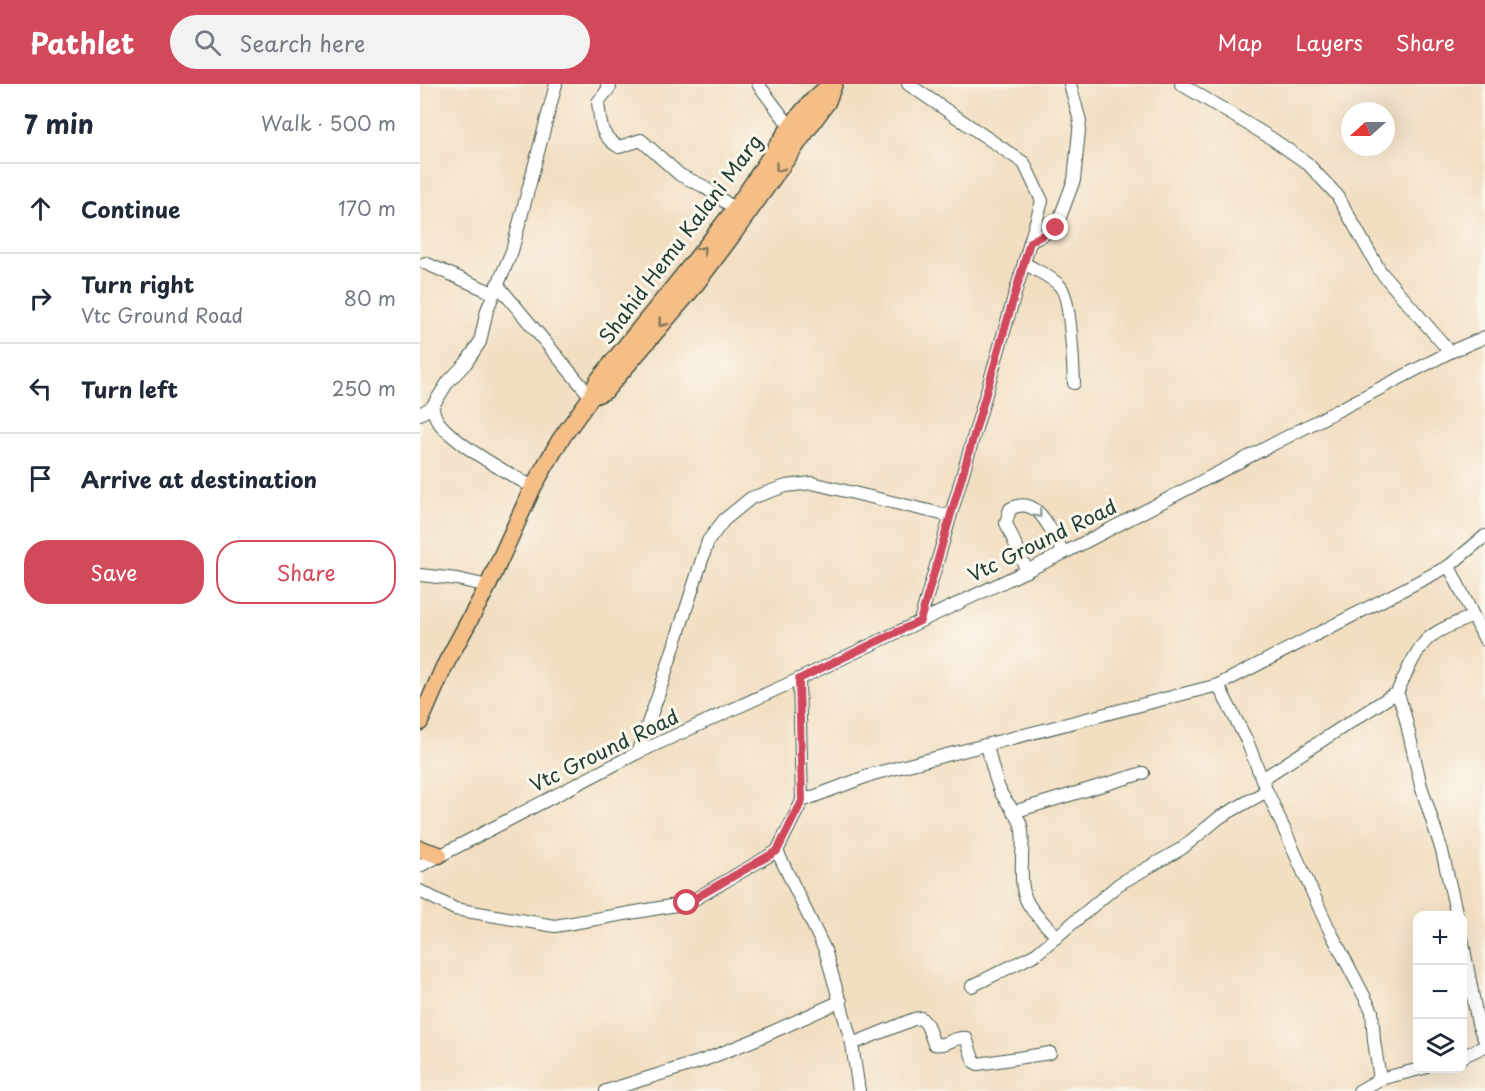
<!DOCTYPE html>
<html lang="en">
<head>
<meta charset="utf-8">
<style>
  :root { --surface:#fff; --page:#f2f2f3; --text:#1f2937; --muted:#747a83; --line:#e0e1e3; --accent:#d1495b }
  body { margin:0; font-family:"Playpen Sans",sans-serif; background:var(--page); color:var(--text) }
  .controls { position:absolute; right:18px; bottom:18px; display:grid; overflow:hidden; border-radius:12px; box-shadow:0 6px 24px #0002 }
  .controls button { width:54px; height:54px; display:grid; place-items:center; padding:0; border:0; border-bottom:2px solid var(--line); background:var(--surface); color:var(--text); font:30px sans-serif }
  .compass { position:absolute; left:921px; top:18px; width:54px; height:54px; border-radius:50%; background:var(--surface); box-shadow:0 6px 24px #0002; rotate:249deg }
  .stop { position:absolute; width:18px; height:18px; margin:-14px; border:4px solid #d1495b; border-radius:50%; background:#fff }
  .stop.end { background:#d1495b; border-color:#fff; box-shadow:0 2px 6px #0008 }
  .list { margin:0; padding:0; list-style:none }
  h2 { display:flex; justify-content:space-between; align-items:center; height:78px; margin:0; padding:0 24px; font-size:26px }
  h2 small { font-size:20px; font-weight:400; color:var(--muted) }
  .list li { display:grid; grid-template-columns:39px 1fr auto; gap:18px; align-items:center; box-sizing:border-box; height:90px; padding:0 24px; border-top:2px solid var(--line) }
  .list b { display:block; font-size:22px; white-space:nowrap }
  .list p { margin:0; font-size:20px; white-space:nowrap; color:var(--muted) }
  .list em { font-size:20px; font-style:normal; color:var(--muted) }
  .actions { display:flex; gap:12px; padding:18px 24px }
  .actions a { flex:1; padding:14px 0; border:2px solid var(--accent); border-radius:24px; text-align:center; font-size:21px; color:var(--accent) }
  .actions .main { background:var(--accent); color:#fff }
  .icon { flex:none; width:33px; height:33px; fill:none; stroke:currentColor; stroke-width:2; stroke-linecap:round; stroke-linejoin:round }
  .map { position:relative; flex:none; width:1065px; height:1007px; overflow:hidden }
  header { display:flex; align-items:center; gap:36px; box-sizing:border-box; height:84px; padding:0 30px; background:var(--accent); color:#fff }
  header strong { font-size:28px }
  nav { display:flex; gap:33px; margin-inline-start:auto; font-size:21px }
  .search { width:420px; height:54px; background:var(--page); display:flex; align-items:center; gap:15px; box-sizing:border-box; padding:0 21px; border-radius:33px; color:var(--muted); font-size:22px }
  main { display:flex }
  aside { flex:1; background:var(--surface) }
  .map>svg:first-child { display:block }
  .lines { fill:none; stroke-linecap:round; stroke-linejoin:round }
  .minor-casing { stroke:#3f5549; stroke-width:14 }
  .major-casing { stroke:#3f5549; stroke-width:19 }
  .minor { stroke:#fff; stroke-width:12 }
  .major { stroke:#f6be87; stroke-width:16 }
  .oneway { stroke:#807759 }
  .oneway2 { stroke:#8f9e9a }
  .route { stroke:#d1495b; stroke-width:8 }
  .labels { text-anchor:middle; dominant-baseline:central; stroke-width:6; stroke-linejoin:round; paint-order:stroke }
  .street-label { font-size:20px; fill:#1f3d34; stroke:#fbf7ec }
</style>
</head>
<body>
<header>
<strong>Pathlet</strong>
<div class="search"><svg class="icon" aria-label="search" viewBox="0 0 24 24"><circle cx="10" cy="10" r="6"/><path d="M15 15l6 6"/></svg>Search here</div>
<nav><a>Map</a><a>Layers</a><a>Share</a></nav>
</header>
<main>
<aside>
<h2>7 min<small>Walk · 500 m</small></h2>
<ul class="list">
<li><svg class="icon" aria-label="ahead" viewBox="0 0 24 24"><path d="M12 20V5M6 11l6-6 6 6"/></svg><div><b>Continue</b></div><em>170 m</em></li>
<li><svg class="icon" aria-label="right" viewBox="0 0 24 24"><path d="M7 20v-9h11M14 6l5 5-5 5"/></svg><div><b>Turn right</b><p>Vtc Ground Road</p></div><em>80 m</em></li>
<li><svg class="icon" aria-label="left" viewBox="0 0 24 24"><path d="M17 20v-9H6M10 6l-5 5 5 5"/></svg><div><b>Turn left</b></div><em>250 m</em></li>
<li><svg class="icon" aria-label="arrive" viewBox="0 0 24 24"><path d="M6 21V4h12l-3 4 3 4H6"/></svg><div><b>Arrive at destination</b></div></li>
</ul>
<div class="actions"><a class="main">Save</a><a>Share</a></div>
</aside>
<div class="map">
<svg width="1065" height="1007" viewBox="0 0 1065 1007">
  <rect width="100%" height="100%" fill="#fbf7ec"/>
  <filter id="ink" filterUnits="userSpaceOnUse"><feTurbulence type="fractalNoise" baseFrequency=".0167" numOctaves="2"/><feDisplacementMap in="SourceGraphic" scale="12" xChannelSelector="R" yChannelSelector="G"/><feConvolveMatrix kernelMatrix="1 2 1 2 8 2 1 2 1" color-interpolation-filters="sRGB"/></filter>
  <filter id="wash" filterUnits="userSpaceOnUse"><feTurbulence type="fractalNoise" baseFrequency=".008" numOctaves="4" result="noise"/><feDisplacementMap in="SourceGraphic" scale="24" xChannelSelector="R" yChannelSelector="G"/><feGaussianBlur stdDeviation="1.35" result="paint"/><feColorMatrix in="noise" values="0 0 0 0 0 0 0 0 0 0 0 0 0 0 0 0 0 1.4 0 .05"/><feComposite in="paint" operator="in"/></filter>
  <g filter="url(#wash)">
    <rect width="100%" height="100%" fill="#f2dec1"/>
  </g>
  <g filter="url(#ink)">
    <g class="lines">
      <defs>
        <g id="minor">
          <path d="M187,0L190,3L178,18C181,40 179,51 199,63L221,56L260,91L283,102L315,125"/>
          <path d="M338,0L375,49"/>
          <path d="M488,0L604,79L622,117L500,537"/>
          <path d="M761,0L851,54L887,79L917,111L960,187L1030,268"/>
          <path d="M610,158L636,144L654,96L660,37L650,0"/>
          <path d="M5,179L73,209"/>
          <path d="M604,179C615,186 631,192 640,202C651,213 653,281 654,299"/>
          <path d="M77,200L171,313"/>
          <path d="M0,330L12,323"/>
          <path d="M113,403C87,389 38,362 20,340C16,336 14,329 12,323L28,298L46,279L60,258L67,226L92,167L136,0"/>
          <path d="M1029,482L1065,556"/>
          <path d="M607,487L586,439L590,425C619,409 631,449 644,469"/>
          <path d="M0,491L37,495L68,502"/>
          <path d="M379,595L382,717"/>
          <path d="M798,601L827,657L845,703"/>
          <path d="M976,611C984,594 996,564 1010,553C1022,543 1040,538 1053,532"/>
          <path d="M567,661C571,677 574,694 581,709C587,720 598,730 601,741C604,753 602,765 602,777C600,821 609,822 637,853"/>
          <path d="M217,669L238,612L288,457L304,436L331,414L366,402L392,399L530,432"/>
          <path d="M842,695L971,612L976,611L979,613L985,632L1001,702L1022,767L1037,832"/>
          <path d="M593,728L723,689"/>
          <path d="M357,767L405,866L432,960L439,1007"/>
          <path d="M0,782L217,669L379,595L644,469L1030,268L1065,253"/>
          <path d="M0,807L35,825L135,842L268,819L357,767L382,717L453,690L798,601L1029,482L1065,452"/>
          <path d="M1042,854L1058,940L1065,957"/>
          <path d="M552,902L616,870L699,800L761,765L800,733L847,707L908,843L952,927L954,957L960,995"/>
          <path d="M432,960L494,935L501,934L507,941L514,960C525,963 535,952 546,954L554,978L558,980L630,969"/>
          <path d="M1042,973L1065,962"/>
          <path d="M186,1007L282,977L339,954L421,917"/>
          <path d="M939,1007L960,995L1004,984"/>
        </g>
        <g id="major">
          <path d="M171,313L185,307L272,205L308,157L407,18L414,0"/>
          <path d="M0,638L24,583L68,502L113,403L140,356L171,313L177,298C222,241 270,185 314,126C346,85 369,31 412,0"/>
          <path d="M0,765L19,771"/>
        </g>
      </defs>
      <!-- minor casing -->
      <use href="#minor" class="minor-casing"/>
      <!-- major casing -->
      <use href="#major" class="major-casing"/>
      <!-- minor -->
      <use href="#minor" class="minor"/>
      <!-- major -->
      <use href="#major" class="major"/>
    </g>
    <!-- one-way arrows -->
    <defs><path id="oneway-chevron" d="M-2-3.5L2.5 0L-2 3.5" fill="none" stroke-width="1.6" stroke-linecap="round" stroke-linejoin="round" transform="scale(1.5)"/></defs>
    <g class="oneway">
      <use href="#oneway-chevron" transform="translate(359 84) rotate(125)"/>
      <use href="#oneway-chevron" transform="translate(282 166) rotate(-51)"/>
      <use href="#oneway-chevron" transform="translate(242 239) rotate(130)"/>
    </g>
    <use class="oneway2" href="#oneway-chevron" transform="translate(618 430) rotate(50)"/>
  </g>
  <g class="lines" filter="url(#ink)">
    <!-- route -->
    <path class="route" d="M267,819L357,767L382,717L379,595L500,537L610,158L636,144"/>
  </g>
  <g class="labels">
    <!-- street labels -->
    <g class="street-label">
      <text transform="translate(260 155) rotate(-53)">Shahid Hemu Kalani Marg</text>
      <text transform="translate(622 456) rotate(-26)">Vtc Ground Road</text>
      <text transform="translate(184 666) rotate(-26)">Vtc Ground Road</text>
    </g>
  </g>
</svg>
<div class="controls">
<button>+</button>
<button>−</button>
<button><svg class="icon" aria-label="layers" viewBox="0 0 24 24"><path d="M12 4l9 5-9 5-9-5zM3 14l9 5 9-5"/></svg></button>
</div>
<svg class="compass" viewBox="-18 -18 36 36"><path d="M0-13l5 13h-10z" fill="#e53935"/><path d="M0 13l5-13h-10z" fill="#747a83"/></svg>
<div class="stop" style="left:267px;top:819px"></div>
<div class="stop end" style="left:636px;top:144px"></div>
</div>
</main>
</body>
</html>
